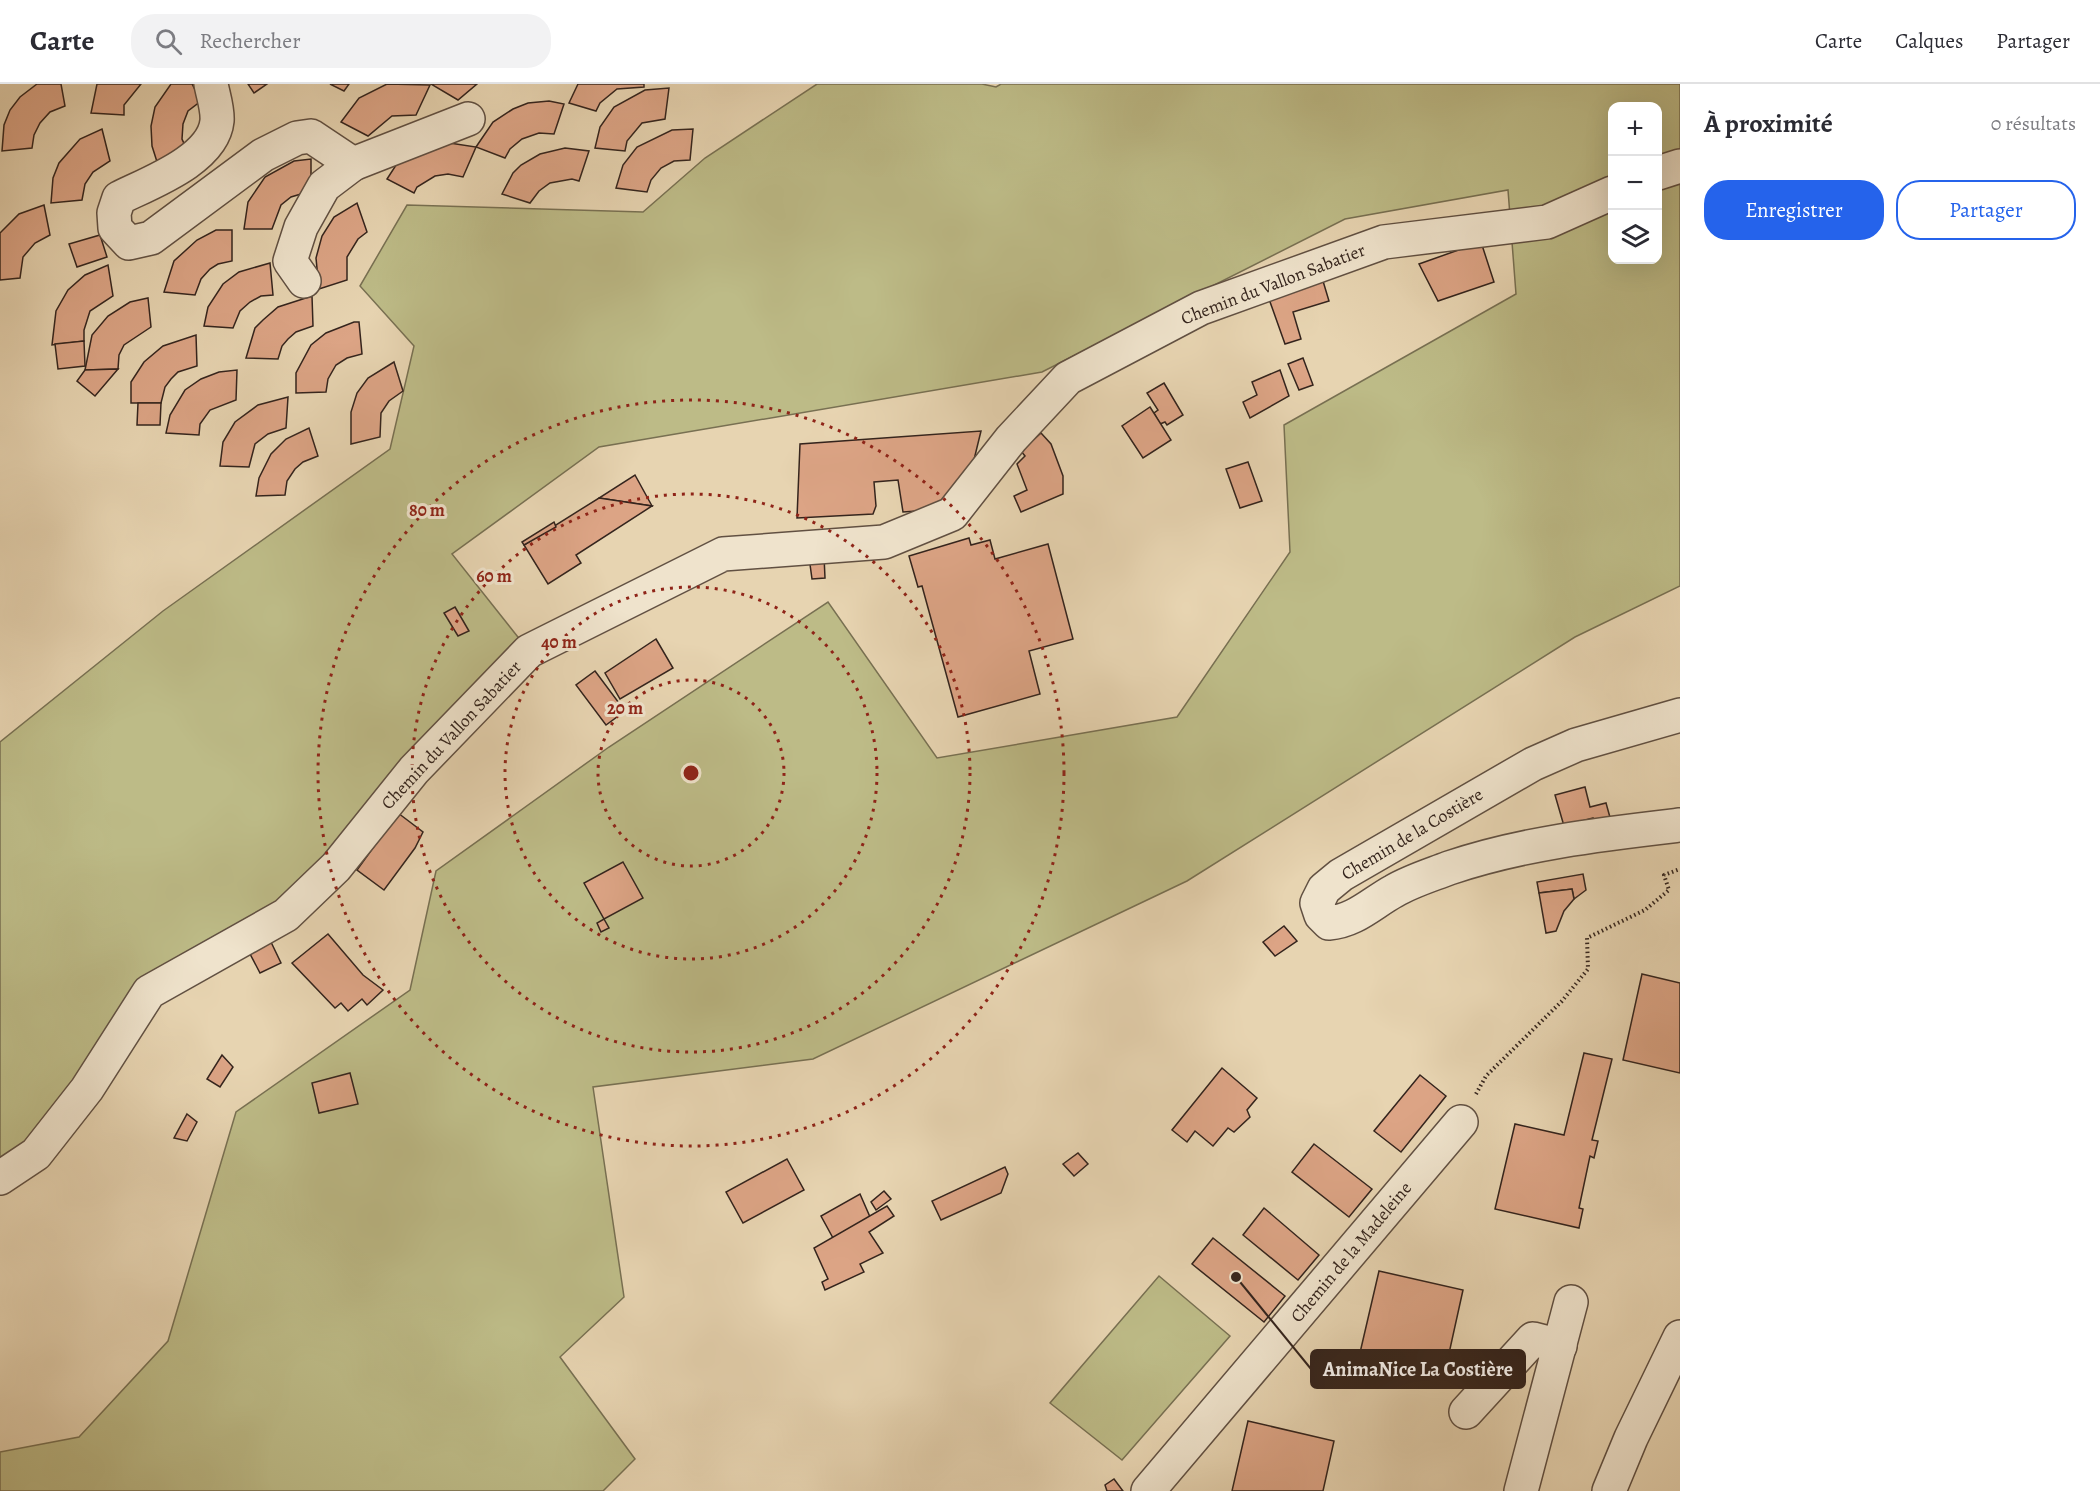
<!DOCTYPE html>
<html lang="fr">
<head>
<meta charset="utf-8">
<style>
  :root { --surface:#fff; --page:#f2f2f3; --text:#2b2b33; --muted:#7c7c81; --line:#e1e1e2; --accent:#2563eb }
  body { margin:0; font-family:Alegreya,serif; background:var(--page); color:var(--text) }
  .controls { position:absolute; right:18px; top:18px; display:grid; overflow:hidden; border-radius:12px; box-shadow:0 6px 24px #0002 }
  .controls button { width:54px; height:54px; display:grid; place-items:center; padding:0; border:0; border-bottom:2px solid var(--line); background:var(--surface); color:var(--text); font:30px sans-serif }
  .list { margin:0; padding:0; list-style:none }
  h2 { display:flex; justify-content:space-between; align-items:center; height:78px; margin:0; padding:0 24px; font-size:26px }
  h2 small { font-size:20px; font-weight:400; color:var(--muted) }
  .actions { display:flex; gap:12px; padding:18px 24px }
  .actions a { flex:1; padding:14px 0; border:2px solid var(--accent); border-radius:24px; text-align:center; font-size:21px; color:var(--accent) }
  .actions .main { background:var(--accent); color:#fff }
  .icon { flex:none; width:33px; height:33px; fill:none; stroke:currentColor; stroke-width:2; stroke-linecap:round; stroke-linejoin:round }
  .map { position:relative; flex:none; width:1680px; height:1407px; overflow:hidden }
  header { display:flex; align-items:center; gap:36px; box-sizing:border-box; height:84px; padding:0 30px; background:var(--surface); border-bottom:2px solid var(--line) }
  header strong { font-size:28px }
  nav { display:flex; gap:33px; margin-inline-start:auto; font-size:21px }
  .search { width:420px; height:54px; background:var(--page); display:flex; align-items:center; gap:15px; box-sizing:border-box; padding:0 21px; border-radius:24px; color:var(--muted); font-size:22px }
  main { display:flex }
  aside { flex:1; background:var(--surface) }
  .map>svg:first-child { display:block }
  .green { fill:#bdbb87; stroke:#787052; stroke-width:1.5; fill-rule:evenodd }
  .building { fill:#dca485; stroke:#34241d; stroke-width:1.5 }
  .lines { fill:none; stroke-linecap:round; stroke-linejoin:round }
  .minor-casing { stroke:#615042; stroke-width:36 }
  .path { stroke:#34241d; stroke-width:4; stroke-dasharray:1.5 3; stroke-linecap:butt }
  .minor { stroke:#efe3cc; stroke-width:33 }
  .ring { fill:none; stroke:#8f2418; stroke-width:3; stroke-dasharray:3 6 }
  .labels { text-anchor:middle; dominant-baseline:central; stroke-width:6; stroke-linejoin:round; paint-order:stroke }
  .street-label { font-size:18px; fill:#34241d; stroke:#efe3cc }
  .centre { fill:#8f2418; stroke:#efe3cc; stroke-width:3 }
  .ring-label { font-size:18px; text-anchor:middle; font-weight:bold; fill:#8f2418; stroke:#efe3cc; stroke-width:6; stroke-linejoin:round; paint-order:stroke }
  .leader { fill:none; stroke:#34241d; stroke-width:2 }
  .callout-dot { fill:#34241d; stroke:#efe3cc; stroke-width:2 }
  .callout { fill:#34241d; stroke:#34241d; stroke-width:2 }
  .callout-label { font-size:20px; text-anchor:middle; font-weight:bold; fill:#fff }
</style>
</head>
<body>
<header>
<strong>Carte</strong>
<div class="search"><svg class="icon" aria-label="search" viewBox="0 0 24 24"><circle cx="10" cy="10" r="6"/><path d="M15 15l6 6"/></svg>Rechercher</div>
<nav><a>Carte</a><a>Calques</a><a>Partager</a></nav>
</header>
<main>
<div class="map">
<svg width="1680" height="1407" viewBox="0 0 1680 1407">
  <rect width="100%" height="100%" fill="#e7d4b1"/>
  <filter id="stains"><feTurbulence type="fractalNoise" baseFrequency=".00333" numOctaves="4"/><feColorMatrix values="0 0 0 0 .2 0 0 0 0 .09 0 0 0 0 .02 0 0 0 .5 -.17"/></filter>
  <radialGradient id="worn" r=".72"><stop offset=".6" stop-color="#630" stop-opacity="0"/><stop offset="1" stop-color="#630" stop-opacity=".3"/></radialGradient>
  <!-- green -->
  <g class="green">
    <path d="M817,0H982L996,3L1001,0H1680V502L1575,553L1187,797L813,975L593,1003L624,1213L560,1273L635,1375L603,1407H0V1368L79,1353L168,1257L236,1028L410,906L436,787L609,663L828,518L937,674L1177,633L1290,468L1284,341L1516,210L1508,106L1345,135L1042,288L599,363L452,470L529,567L336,783L149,908L0,1094V658L163,527L390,365L414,262L360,202L407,121L643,128L705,74ZM1612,22H1658V176H1612Z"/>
    <path d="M1159,1192L1230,1252L1122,1376L1050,1319Z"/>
  </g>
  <!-- building -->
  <g class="building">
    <path d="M37,0H61L65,22L50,28L40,39L34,51L32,64L2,67L4,41L10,26L20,13Z"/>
    <path d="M97,0H141L124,21V31L91,29Z"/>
    <path d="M171,0H192L201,17L188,27L183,40L182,55L187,66L158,81L152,62L151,42L155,23Z"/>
    <path d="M248,0H267L254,9Z"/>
    <path d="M330,0H349L344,7Z"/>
    <path d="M387,0L430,1L416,31L392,32L368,52L341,38L359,14Z"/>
    <path d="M431,0H477L458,16Z"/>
    <path d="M578,0H644V3L617,5L600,19L596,27L569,19Z"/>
    <path d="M669,4L665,35L642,39L627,57L625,67L595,64L600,43L614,23L645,6Z"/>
    <path d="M549,17L564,20L554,50L539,49L522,55L510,65L505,74L476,63L493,38L513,25L528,19Z"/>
    <path d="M102,45L110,77L93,88L85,100L82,116L51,119L53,94L59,79L80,55Z"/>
    <path d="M693,45L690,76L674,77L661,84L651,96L647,108L616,104L623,81L637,63L672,46Z"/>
    <path d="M443,58L476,63L463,93L448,90L435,92L417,103L414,109L387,95L398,78Z"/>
    <path d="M565,64L589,67L579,97L572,95L550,99L539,107L530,119L502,110L513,89L521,81L540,70Z"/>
    <path d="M311,75V107L291,113L281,121L272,145H244L248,118L265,93L294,77Z"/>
    <path d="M357,119L367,148L358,155L347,173V196L319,205L316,174L322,152L334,133Z"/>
    <path d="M44,121L50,151L35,159L23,173L20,194L0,196V149L19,130Z"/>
    <path d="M216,146H232V177L218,180L210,185L201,195L195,211L164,208L174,177L197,156Z"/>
    <path d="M100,151L107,173L77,183L69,160Z"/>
    <path d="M1481,158L1494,198L1438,217L1419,180Z"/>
    <path d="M270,179L273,211L261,212L250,218L240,227L233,244L204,242L208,223L223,200L239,188Z"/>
    <path d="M108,181L113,212L90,227L84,246V257L52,261L56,227L68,206L85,191Z"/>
    <path d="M1323,197L1329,217L1293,228L1301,255L1285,260L1269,215Z"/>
    <path d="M312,212L313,242L296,248L288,255L282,262L278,275L246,274L255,244L263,236L278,223Z"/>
    <path d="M148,214L151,243L124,261L119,271L118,285L85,286L92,251L108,232L130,218Z"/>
    <path d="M354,238H359L362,270L347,274L336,281L328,295L326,308L296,309V289L311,261L326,249Z"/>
    <path d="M196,251L197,282L178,288L171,295L165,303L161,319H131V298L144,278L163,262Z"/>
    <path d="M84,257L85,282L58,285L55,260Z"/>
    <path d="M1303,274L1313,301L1299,306L1288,280Z"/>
    <path d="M394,278L403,307L389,317L381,329L380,353L351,360V328L357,309L368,294Z"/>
    <path d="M118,285L95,312L77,297L85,286Z"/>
    <path d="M237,286L236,316L210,326L200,340L199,351L166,349L170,331L185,306L201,295L219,288Z"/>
    <path d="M1280,286L1289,312L1250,334L1243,318L1257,311L1252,298Z"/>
    <path d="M1164,299L1183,331L1167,341L1165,338L1160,340L1154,329L1158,326L1147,309Z"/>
    <path d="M288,313L286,344L268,350L255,360L249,383L220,382L223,358L235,338L258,321Z"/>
    <path d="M138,319H161L160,341H137Z"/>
    <path d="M1150,323L1171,356L1143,374L1122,342Z"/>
    <path d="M309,344L318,372L303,378L295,385L287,397L285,411L256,412L259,394L271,370L286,355Z"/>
    <path d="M981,347L971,388L941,417L917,427L903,428L898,396L874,398L876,422L873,430L797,434L800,360Z"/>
    <path d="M1041,349L1051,360L1063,392V410L1021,428L1014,412L1027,406L1017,380L1025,372L1021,367Z"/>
    <path d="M1248,378L1262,417L1240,424L1226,385Z"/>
    <path d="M635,391L652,422L599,414Z"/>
    <path d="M599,414L652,422L576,471L581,479L548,500L524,461Z"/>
    <path d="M554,438L556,443L524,461L522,458Z"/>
    <path d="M969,454L971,461L990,456L995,475L1048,460L1073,555L1029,567L1040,610L958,633L922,502L918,503L909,472Z"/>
    <path d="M824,472L825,494L812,495L809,473Z"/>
    <path d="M455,523L469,547L458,552L444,529Z"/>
    <path d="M656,555L673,584L620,615L605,589Z"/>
    <path d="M595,587L625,627L606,641L576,601Z"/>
    <path d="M1585,703L1590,723L1606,719L1611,737L1594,740L1593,734L1564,742L1555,711Z"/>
    <path d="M398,729L423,748L415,764L384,806L357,786Z"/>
    <path d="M623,778L643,814L604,835L584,799Z"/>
    <path d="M1583,790L1586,806L1574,815L1572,805L1539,809L1537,798Z"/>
    <path d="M1572,805L1574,815L1564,827L1556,847L1546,849L1539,809Z"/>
    <path d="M604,835L609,844L601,848L597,839Z"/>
    <path d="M1284,842L1297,857L1275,872L1263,858Z"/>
    <path d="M328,850L363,891L383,906L367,921L362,915L348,927L341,919L335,924L292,879Z"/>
    <path d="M270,856L281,879L260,889L248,866Z"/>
    <path d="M1642,890L1680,899V989L1623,976Z"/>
    <path d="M1584,969L1612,975L1592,1056L1598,1057L1594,1074L1590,1072L1579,1124L1583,1125L1579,1144L1495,1125L1515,1040L1564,1051Z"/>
    <path d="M222,971L233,983L220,1003L207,995Z"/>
    <path d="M1222,984L1257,1014L1247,1026L1250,1033L1234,1048L1228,1044L1213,1062L1195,1047L1187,1058L1172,1046Z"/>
    <path d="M350,989L358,1020L319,1029L312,999Z"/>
    <path d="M1420,991L1446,1012L1401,1068L1374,1047Z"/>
    <path d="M187,1030L197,1038L187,1057L174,1054Z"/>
    <path d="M1314,1060L1372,1105L1349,1133L1292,1088Z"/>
    <path d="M1078,1069L1088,1080L1074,1092L1063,1080Z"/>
    <path d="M787,1075L804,1106L743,1139L726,1108Z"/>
    <path d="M1005,1083L1008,1090L1001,1109L941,1136L932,1117Z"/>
    <path d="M884,1107L891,1115L876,1126L871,1118Z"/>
    <path d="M860,1110L870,1133L833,1154L821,1132Z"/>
    <path d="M887,1122L894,1132L869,1148L883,1169L860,1180L864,1188L825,1206L822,1198L828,1195L814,1164Z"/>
    <path d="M1264,1124L1319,1171L1298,1196L1243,1151Z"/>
    <path d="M1213,1154L1285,1212L1264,1238L1192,1180Z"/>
    <path d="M1379,1187L1463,1206L1444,1292L1359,1273Z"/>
    <path d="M1248,1337L1334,1357L1323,1407H1232Z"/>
    <path d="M1114,1395L1123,1407H1107L1105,1401Z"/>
  </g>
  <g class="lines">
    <defs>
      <g id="minor">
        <path d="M211,0C213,11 218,25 217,37C213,76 149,99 119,114L114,129L115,144L129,159L151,154L263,71L297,54L311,52L353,80L468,35"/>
        <path d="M1658,89L1680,82"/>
        <path d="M304,197L290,177L301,143L324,102L353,80"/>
        <path d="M1680,631L1576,661L1533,680L1341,791L1324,805L1317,819L1321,831L1329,839C1355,837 1372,819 1394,807C1411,797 1431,791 1449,784C1523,759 1603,750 1680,741"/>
        <path d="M0,1094L36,1070L87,1005L149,908L286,831L336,783L414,686L529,567L723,470L884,458L952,430L1011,355L1068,294L1201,224L1384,158L1547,138L1612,109"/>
        <path d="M1466,1328L1533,1255L1560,1262"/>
        <path d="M1148,1407L1461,1038"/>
        <path d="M1521,1407L1571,1218"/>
        <path d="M1609,1407L1631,1354L1680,1253"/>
      </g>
    </defs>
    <!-- minor casing -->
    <use href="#minor" class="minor-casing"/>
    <!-- path -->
    <path class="path" d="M1476,1010L1486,992L1562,917L1588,885L1587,854L1645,826L1669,806L1664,791L1680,785"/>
    <!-- minor -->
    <use href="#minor" class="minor"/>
  </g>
  <!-- distance rings -->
  <g class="ring">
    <circle cx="691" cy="689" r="93"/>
    <circle cx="691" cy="689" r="186"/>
    <circle cx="691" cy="689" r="279"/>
    <circle cx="691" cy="689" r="373"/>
  </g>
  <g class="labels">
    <!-- street labels -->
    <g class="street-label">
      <text transform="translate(1273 200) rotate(-21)">Chemin du Vallon Sabatier</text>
      <text transform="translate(451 651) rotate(-47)">Chemin du Vallon Sabatier</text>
      <text transform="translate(1412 750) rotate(-31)">Chemin de la Costière</text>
      <text transform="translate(1351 1168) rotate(-50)">Chemin de la Madeleine</text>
    </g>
  </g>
  <circle cx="691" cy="689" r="9" class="centre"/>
  <g class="ring-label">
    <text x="427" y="432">80 m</text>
    <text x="494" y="498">60 m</text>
    <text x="559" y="564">40 m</text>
    <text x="625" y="630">20 m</text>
  </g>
  <!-- callouts -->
  <path class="leader" d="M1236 1193L1311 1285"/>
  <circle class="callout-dot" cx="1236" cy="1193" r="6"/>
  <rect class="callout" x="1311" y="1266" width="214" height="38" rx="6"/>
  <g class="callout-label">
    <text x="1418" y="1292">AnimaNice La Costière</text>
  </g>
  <rect width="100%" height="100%" filter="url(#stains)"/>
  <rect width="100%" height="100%" fill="url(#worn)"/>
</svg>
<div class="controls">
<button>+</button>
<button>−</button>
<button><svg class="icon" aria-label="layers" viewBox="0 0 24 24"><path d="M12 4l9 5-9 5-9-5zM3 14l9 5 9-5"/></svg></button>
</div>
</div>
<aside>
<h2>À proximité<small>0 résultats</small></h2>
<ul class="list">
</ul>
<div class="actions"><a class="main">Enregistrer</a><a>Partager</a></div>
</aside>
</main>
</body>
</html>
